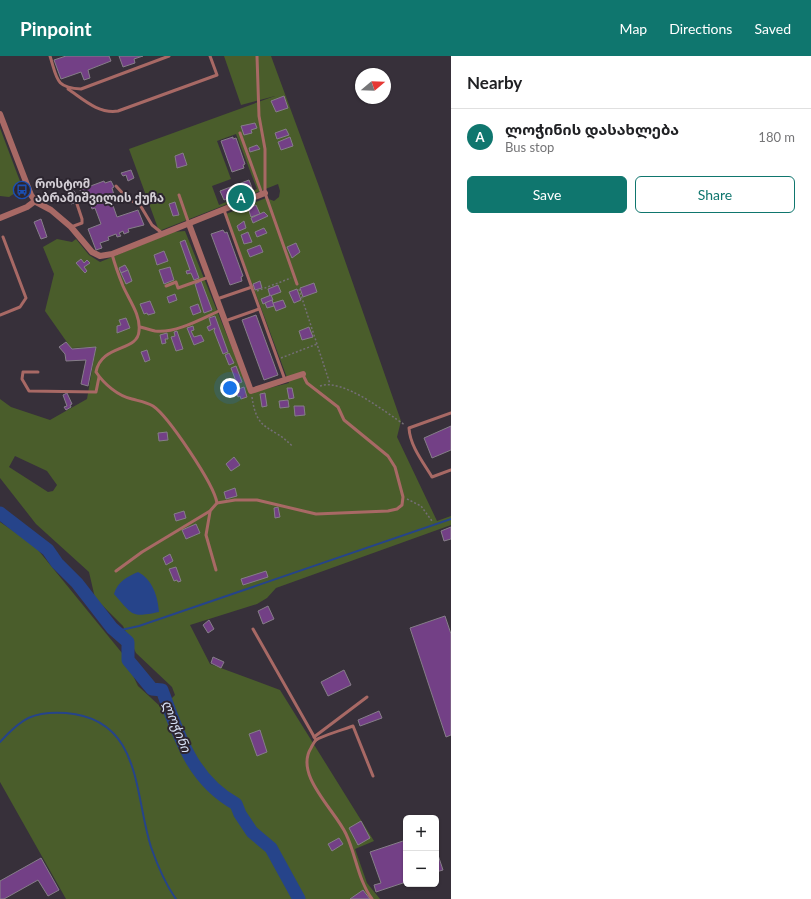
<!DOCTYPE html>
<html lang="en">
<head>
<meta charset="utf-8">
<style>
  :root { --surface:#fff; --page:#f6f6f6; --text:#202124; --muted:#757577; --line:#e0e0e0; --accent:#0f766e }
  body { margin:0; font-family:Lato,"Noto Sans Georgian",sans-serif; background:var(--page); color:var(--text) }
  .controls { position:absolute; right:12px; bottom:12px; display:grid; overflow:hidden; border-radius:6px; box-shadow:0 1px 3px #0004 }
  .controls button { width:36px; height:36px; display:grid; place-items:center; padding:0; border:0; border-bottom:1px solid var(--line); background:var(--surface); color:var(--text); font:20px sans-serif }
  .compass { position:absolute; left:355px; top:12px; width:36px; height:36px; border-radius:50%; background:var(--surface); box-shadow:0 1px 3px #0004; rotate:71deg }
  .you { position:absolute; left:230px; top:332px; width:14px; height:14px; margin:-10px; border:3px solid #fff; border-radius:50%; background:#1a73e8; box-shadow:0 0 0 6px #1a73e833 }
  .badge { display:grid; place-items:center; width:26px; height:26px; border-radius:50%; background:var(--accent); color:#fff; font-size:13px; font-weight:700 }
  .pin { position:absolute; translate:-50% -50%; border:2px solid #fff; box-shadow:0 1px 4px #0006 }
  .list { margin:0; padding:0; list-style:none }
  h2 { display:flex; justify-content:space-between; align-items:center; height:52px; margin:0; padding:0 16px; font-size:17px }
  h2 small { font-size:13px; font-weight:400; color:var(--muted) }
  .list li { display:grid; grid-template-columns:26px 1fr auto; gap:12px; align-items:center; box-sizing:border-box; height:56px; padding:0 16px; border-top:1px solid var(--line) }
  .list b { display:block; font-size:15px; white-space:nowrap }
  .list p { margin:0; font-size:13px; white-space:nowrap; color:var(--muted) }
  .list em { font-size:13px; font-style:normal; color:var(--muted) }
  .actions { display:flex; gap:8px; padding:12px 16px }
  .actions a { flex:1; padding:9px 0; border:1px solid var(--accent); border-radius:6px; text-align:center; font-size:14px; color:var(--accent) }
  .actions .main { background:var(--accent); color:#fff }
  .map { position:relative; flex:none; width:451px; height:843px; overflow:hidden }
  header { display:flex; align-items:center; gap:24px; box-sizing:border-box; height:56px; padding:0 20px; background:var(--accent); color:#fff }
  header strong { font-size:19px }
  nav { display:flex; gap:22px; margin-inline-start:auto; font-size:14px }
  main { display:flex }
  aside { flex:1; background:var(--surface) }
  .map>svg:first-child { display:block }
  .green { fill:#4a5d2b; fill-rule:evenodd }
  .water { fill:#26448a }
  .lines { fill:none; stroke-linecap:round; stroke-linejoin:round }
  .stream { stroke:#26448a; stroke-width:2 }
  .river { stroke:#26448a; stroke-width:13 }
  .building { fill:#734086; stroke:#867e89 }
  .path { stroke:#746e76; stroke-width:1.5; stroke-dasharray:2 2; stroke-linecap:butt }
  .lane { stroke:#a86965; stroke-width:3 }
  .street { stroke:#a86965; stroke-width:6 }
  .labels { text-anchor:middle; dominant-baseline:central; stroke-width:4; stroke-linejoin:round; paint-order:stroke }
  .poi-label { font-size:12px; font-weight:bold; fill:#d4cfd6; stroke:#2d2630; text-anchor:start }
  .water-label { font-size:13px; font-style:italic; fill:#d7e1f6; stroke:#2d2630 }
</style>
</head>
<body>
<header>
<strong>Pinpoint</strong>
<nav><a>Map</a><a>Directions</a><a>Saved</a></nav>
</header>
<main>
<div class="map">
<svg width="451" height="843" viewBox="0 0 451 843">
  <rect width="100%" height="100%" fill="#37303a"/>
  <!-- green -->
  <g class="green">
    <path d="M224,0H271L321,136L401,365L397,381L437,465L451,460V469L276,532L267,542L257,548L190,569L210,608L280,634L374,785L355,793L367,827L380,843H66L0,726V466L34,489L122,597L138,630L162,652L175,639L172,631L136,597L123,570L95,542L89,516L36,468L0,422V343L11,351L50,364L87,343L96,291L71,292L45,255L54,218L43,191L57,183L72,186L76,183L89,199L100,206L173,176L185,175L250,337L289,327L226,158L266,142L274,145L279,141L280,135L278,128L159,175L129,93L275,40L241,49ZM236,78L257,133L219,149L212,130L231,123L217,85ZM15,400L47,415L57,429L53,435L48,436L9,411Z"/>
    <path d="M0,72L18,120L20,125L18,135L9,141L0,140Z"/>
  </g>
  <!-- water -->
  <path class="water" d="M138,516C152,523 158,540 159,556C130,562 133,559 114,538C118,525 127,521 138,516Z"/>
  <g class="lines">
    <!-- stream -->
    <g class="stream">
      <path d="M112,572L121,574L139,570L451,463"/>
      <path d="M0,686C22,662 33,655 66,657C142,663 134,738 151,791C157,808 166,829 176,843"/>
    </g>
    <!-- river -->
    <path class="river" d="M0,457L48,494L57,507L77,527L112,572L128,586V604L152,633L162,634C179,679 191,723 236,748L240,758L252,776L271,792L299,843"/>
  </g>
  <!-- building -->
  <g class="building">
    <path d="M66,0H109L111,5L88,14L90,22L84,24L81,16L61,23L54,4Z"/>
    <path d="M119,0H143L134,3L135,7L123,11Z"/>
    <path d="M284,40L288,52L276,56L271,45Z"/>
    <path d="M255,67L257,72L251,74L252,77L244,79L241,70Z"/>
    <path d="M286,73L289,79L277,83L275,77Z"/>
    <path d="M233,81V83L236,82L245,108L243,109L244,112L232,116L221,85Z"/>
    <path d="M290,81L293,90L281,94L278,86Z"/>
    <path d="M257,89L260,93L250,96L249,92Z"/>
    <path d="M183,97L187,109L177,112L175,100Z"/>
    <path d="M131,114L134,122L128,125L126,119L123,120L121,117Z"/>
    <path d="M249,124L252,132L224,144L220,135Z"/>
    <path d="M104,125L105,127L111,125L114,131L112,132L114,139L110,141L117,161L138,154L144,169L128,173L129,176L124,178L123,175L119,177L121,180L117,181L116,178L108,181L109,184L100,187L102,192L96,194L88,173L101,168L95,152L92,153L88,140L83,142L80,134Z"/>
    <path d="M74,135L80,145L71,148L67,137Z"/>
    <path d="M175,146L179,159L173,160L169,148Z"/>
    <path d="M256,149L260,158L251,161L248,152Z"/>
    <path d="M264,156L268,160L253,167L251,162Z"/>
    <path d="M41,163L47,181L41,183L34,166Z"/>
    <path d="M244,165L246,172L239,175L237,170Z"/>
    <path d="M264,172L267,177L257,181L255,176Z"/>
    <path d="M223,174L225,177L227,176L243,220L241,221L242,225L230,229L211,178Z"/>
    <path d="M248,176L252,186L244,188L241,179Z"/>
    <path d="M185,184L199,222L194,224L191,217L187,218L186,215L190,214L180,186Z"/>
    <path d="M296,187L300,196L292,202L287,191Z"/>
    <path d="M260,189L263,196L250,201L247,194Z"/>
    <path d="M164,195L168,205L157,209L154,199Z"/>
    <path d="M81,203L84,207L87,204L90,207L84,211L87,215L85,217L76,207Z"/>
    <path d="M125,209L128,214L121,217L119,212Z"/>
    <path d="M170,211L174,224L164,228L159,214Z"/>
    <path d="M128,214L132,225L126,228L121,217Z"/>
    <path d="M201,225L212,254L204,257L195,228Z"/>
    <path d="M260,225L262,232L255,234L253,228Z"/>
    <path d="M314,227L317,236L303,241L300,232Z"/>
    <path d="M278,229L281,236L270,240L268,233Z"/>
    <path d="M297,233L301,244L294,247L289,236Z"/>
    <path d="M175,238L177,244L169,247L167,241Z"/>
    <path d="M271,239L273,244L263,248L261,243Z"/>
    <path d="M272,244L274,250L267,252L265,247Z"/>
    <path d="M283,244L286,251L276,255L273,247Z"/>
    <path d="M150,245L155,257L148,259L147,257L144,258L140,248Z"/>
    <path d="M198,248L201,256L193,259L190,251Z"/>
    <path d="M256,259L278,319L264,324L242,264Z"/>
    <path d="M215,260L228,296L223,298L214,275L215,272L209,275L207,271L211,269L209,262Z"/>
    <path d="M126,262L130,272L117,277V270L121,269L119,264Z"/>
    <path d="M193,270L194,274L191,275L194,281L201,279L204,285L194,289L187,272Z"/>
    <path d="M309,271L313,281L302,284L299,275Z"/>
    <path d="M177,275L183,293L176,295L171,281L175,280L174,276Z"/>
    <path d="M167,277L168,283H165L166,287L162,288L160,279Z"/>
    <path d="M66,286L72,293L96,291L88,330L81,328L86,304L66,305L65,298L59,291Z"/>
    <path d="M147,294L150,304L145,306L141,296Z"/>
    <path d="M229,297L234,307L229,309L225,299Z"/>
    <path d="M236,310L242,326L237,328L231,312Z"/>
    <path d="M244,331L247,341L241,343L240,340L238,341L236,334Z"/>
    <path d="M287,332H292L294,342L289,343Z"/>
    <path d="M67,337L72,348L70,349L71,351L66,354L64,351L67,350L63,339Z"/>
    <path d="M265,337L267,350L262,351L260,338Z"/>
    <path d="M288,344L289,351L280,352L279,345Z"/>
    <path d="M294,350H304L305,359L295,360Z"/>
    <path d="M451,370V394L432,402L424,382Z"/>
    <path d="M167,376L168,384L159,385L158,377Z"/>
    <path d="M234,401L240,409L231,415L226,408Z"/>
    <path d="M235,432L237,440L226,443L224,436Z"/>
    <path d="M278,451L280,461L275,462L274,452Z"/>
    <path d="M184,455L186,462L176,465L174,458Z"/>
    <path d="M196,468L200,477L186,483L182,474Z"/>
    <path d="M451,471V483L444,485L441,475Z"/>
    <path d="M170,498L173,505L166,509L163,502Z"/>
    <path d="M176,511L181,525L178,526L177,524L174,525L169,513Z"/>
    <path d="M266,515L268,521L243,529L241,523Z"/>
    <path d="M268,550L274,563L263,568L258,555Z"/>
    <path d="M445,560L451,578V679L446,681L410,572Z"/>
    <path d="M209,564L214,573L208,577L203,569Z"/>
    <path d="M213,601L224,606L221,612L211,607Z"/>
    <path d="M344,614L351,629L328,640L321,626Z"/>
    <path d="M379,655L382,662L360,670L358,664Z"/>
    <path d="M260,674L267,696L257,700L249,678Z"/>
    <path d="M361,765L370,782L358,789L349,772Z"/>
    <path d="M339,782L343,788L332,795L328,788Z"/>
    <path d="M406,784V826L376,836L374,829L381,827L370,796Z"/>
    <path d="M436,793L443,814L436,816Z"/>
    <path d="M41,802L59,834L48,840L38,824L4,843H0V825Z"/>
    <path d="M363,834L370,843H350Z"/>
  </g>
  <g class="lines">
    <!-- path -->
    <g class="path">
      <path d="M299,233L330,328"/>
      <path d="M257,235L291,222"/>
      <path d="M281,302L317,288"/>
      <path d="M320,330C343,322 385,356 405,369"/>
      <path d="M252,341C257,378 272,368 293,391"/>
      <path d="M407,443L421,450L432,465"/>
    </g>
    <!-- lane -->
    <g class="lane">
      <path d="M50,0C57,22 55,32 81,33L169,0"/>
      <path d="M257,0L259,60L265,93V137L297,228"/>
      <path d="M68,33C83,43 98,58 118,55L217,19L210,0"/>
      <path d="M240,77L262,138"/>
      <path d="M116,130L128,143L140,149L152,169L162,177"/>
      <path d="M179,139L189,168"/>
      <path d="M224,154L285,324"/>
      <path d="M71,171L82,167V163L77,148"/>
      <path d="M112,198C115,209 119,220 123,230C129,244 141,259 139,275C138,296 101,288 96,316C104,328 118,340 132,343C139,345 146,346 153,350C168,360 214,428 217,447L210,455L142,496L116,515"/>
      <path d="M166,230L176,226L178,232L209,221"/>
      <path d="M217,243L252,231"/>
      <path d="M0,259L20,251L26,242L3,181"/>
      <path d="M225,265L259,253"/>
      <path d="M140,271C145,272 150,274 155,275C175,278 203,262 221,254"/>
      <path d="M38,316H23L22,323L29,335L96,336L99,321"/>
      <path d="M451,357L409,372C410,390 423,406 432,421L451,414"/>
      <path d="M217,447L235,444H257L316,458L388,455L397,453L402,449L403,441L395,411L388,400L344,364L338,351L307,327L303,319"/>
      <path d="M210,456L206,479L216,514"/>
      <path d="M253,573L316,684"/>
      <path d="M314,681L367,641"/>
      <path d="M372,843C358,824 356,799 346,778C335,754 294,719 311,692C312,690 314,686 316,684C321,680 345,673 353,670L373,720"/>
    </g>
    <!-- street -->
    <g class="street">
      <path d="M0,58L31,139L36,146L51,154L71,171L92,196L100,200L112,198L265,137"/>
      <path d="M0,162L27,151L35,145"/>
      <path d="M189,168L251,335L303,318"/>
    </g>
  </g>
  <!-- icons -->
  <defs>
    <symbol id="bus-ring" viewBox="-11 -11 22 22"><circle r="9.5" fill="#2d2630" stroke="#1a4fb4" stroke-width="1.5"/><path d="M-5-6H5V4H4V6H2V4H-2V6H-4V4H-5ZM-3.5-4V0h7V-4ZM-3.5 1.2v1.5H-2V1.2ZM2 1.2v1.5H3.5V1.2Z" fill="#1a4fb4"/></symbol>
  </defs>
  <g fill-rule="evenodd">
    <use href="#bus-ring" x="12" y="124" width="20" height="20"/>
  </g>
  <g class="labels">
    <!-- poi labels -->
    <g class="poi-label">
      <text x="35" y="127">როსტომ<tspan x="35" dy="14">აბრამიშვილის ქუჩა</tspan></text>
    </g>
    <!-- water labels -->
    <g class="water-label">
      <text transform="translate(177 670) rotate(68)">ლოჭინი</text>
    </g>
  </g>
</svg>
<div class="controls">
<button>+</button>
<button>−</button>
</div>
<svg class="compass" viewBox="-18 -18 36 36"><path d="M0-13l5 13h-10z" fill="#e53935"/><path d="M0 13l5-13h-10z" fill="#757577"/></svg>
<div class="you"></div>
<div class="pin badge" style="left:241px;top:142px">A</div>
</div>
<aside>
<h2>Nearby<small></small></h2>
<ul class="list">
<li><span class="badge">A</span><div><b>ლოჭინის დასახლება</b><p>Bus stop</p></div><em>180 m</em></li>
</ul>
<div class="actions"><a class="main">Save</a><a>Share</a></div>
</aside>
</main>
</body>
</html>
